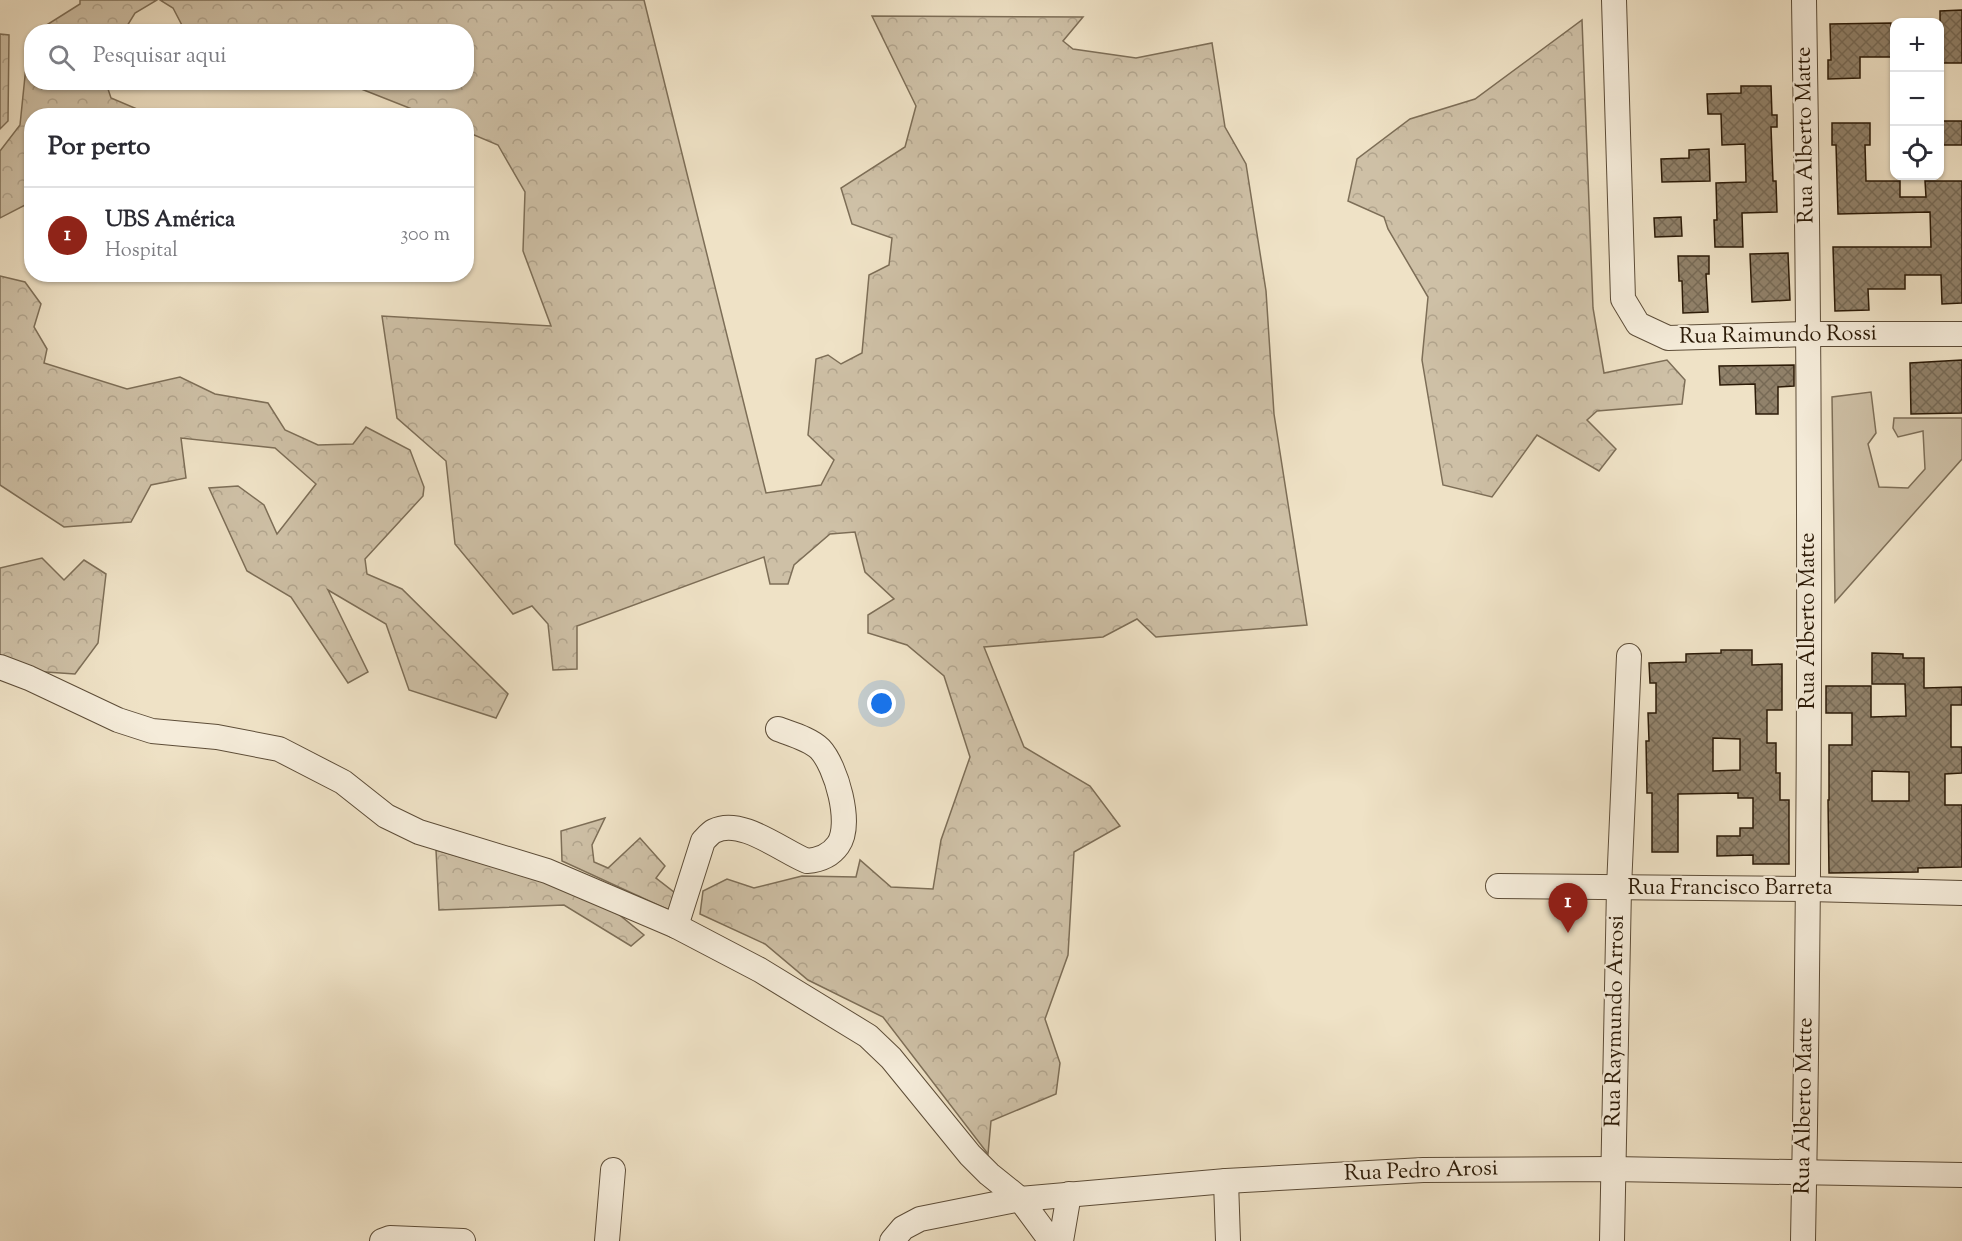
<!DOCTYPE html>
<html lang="pt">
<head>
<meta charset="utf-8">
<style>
  :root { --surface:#fff; --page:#f7f7f7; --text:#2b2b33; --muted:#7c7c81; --line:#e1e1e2; --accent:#8f2418 }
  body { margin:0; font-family:"Sorts Mill Goudy",serif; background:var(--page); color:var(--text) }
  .controls { position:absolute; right:18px; top:18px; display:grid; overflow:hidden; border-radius:12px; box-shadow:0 2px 4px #0004 }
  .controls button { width:54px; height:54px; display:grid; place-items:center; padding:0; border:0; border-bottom:2px solid var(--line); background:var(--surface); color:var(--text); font:30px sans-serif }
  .you { position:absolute; left:882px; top:704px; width:21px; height:21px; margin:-15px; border:4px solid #fff; border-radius:50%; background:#1a73e8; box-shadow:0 0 0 9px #1a73e833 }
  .badge { display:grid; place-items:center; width:39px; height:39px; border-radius:50%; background:var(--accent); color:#fff; font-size:20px; font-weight:700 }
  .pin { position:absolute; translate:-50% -50px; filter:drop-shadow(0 2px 3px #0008) }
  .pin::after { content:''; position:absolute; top:32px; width:21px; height:18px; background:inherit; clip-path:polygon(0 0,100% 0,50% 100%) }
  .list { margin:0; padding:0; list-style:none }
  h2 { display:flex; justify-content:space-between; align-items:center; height:78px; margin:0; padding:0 24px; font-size:26px }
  h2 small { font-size:20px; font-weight:400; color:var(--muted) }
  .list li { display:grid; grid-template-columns:39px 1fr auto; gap:18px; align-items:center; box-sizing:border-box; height:96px; padding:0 24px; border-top:2px solid var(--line) }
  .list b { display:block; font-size:22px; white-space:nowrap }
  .list p { margin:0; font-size:20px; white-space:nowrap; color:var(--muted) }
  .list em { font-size:20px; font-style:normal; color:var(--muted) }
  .icon { flex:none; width:33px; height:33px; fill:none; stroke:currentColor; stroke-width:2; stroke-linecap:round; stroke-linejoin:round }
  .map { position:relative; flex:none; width:1962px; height:1241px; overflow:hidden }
  .search { position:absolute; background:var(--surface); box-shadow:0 2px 4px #0004; left:24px; top:24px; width:450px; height:66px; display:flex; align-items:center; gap:15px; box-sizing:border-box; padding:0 21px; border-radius:24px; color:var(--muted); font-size:22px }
  .panel { position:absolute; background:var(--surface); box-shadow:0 2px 4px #0004; left:24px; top:108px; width:450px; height:174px; border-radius:24px }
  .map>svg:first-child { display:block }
  .green { fill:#cec0a6; stroke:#7d6e57; stroke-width:1.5 }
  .forest { fill:url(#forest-crowns); stroke:#7d6e57; stroke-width:1.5 }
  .building { fill:url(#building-cross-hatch); stroke:#2c1b08; stroke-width:1.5; fill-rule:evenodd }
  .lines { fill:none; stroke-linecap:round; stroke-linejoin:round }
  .minor-casing { stroke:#5d4d38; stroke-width:26 }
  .minor { stroke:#f5ecda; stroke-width:24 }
  .labels { text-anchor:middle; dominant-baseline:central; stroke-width:4.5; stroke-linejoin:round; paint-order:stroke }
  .street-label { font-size:22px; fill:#2c1b08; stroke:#f5ecda }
</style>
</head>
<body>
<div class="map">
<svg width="1962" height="1241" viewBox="0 0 1962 1241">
  <defs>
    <pattern id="forest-crowns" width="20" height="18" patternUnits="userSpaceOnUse" patternTransform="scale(1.5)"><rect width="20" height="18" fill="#cec0a6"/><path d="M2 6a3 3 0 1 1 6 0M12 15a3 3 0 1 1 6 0" fill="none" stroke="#b1a48d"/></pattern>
    <pattern id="building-cross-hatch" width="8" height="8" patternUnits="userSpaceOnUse" patternTransform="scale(1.5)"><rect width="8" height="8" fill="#91826b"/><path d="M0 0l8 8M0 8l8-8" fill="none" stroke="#776a56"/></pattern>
  </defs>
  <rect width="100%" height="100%" fill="#efe2c6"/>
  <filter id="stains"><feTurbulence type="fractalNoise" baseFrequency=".00333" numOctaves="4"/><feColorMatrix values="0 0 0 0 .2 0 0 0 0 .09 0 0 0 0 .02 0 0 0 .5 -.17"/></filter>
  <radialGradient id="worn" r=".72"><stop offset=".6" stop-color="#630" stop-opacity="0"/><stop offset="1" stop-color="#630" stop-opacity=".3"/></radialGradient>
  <!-- green -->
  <path class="green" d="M1871,392L1876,433L1868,444L1879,487L1908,488L1925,469L1923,431L1898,437L1893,428L1894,418H1962V459L1835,602L1832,397Z"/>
  <!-- forest -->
  <g class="forest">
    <path d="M80,0H157L135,13L124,31H37L80,4Z"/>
    <path d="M160,0H644L766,493L821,485L834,460L808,435L816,359L828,355L841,364L862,353L869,275L889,265L892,238L852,224L841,188L905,147L916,106L872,16L1083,17L1063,41L1073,49L1136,58L1212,43L1225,127L1246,164L1266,291L1274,414L1307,625L1156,637L1137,619L1103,637L984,647L1024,747L1090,786L1120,826L1074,852L1068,955L1045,1019L1060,1063L1056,1094L991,1121L988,1154L883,1017L808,980L765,944L700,914L703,891L727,879L754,888L802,876L856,877L860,860L891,887L933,889L941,840L970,757L944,676L907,645L868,633V615L894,599L865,572L855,532L830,534L794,565L788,584H770L764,557L577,626V669L553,670L548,624L532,606L513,614L455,544L446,461L397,418L382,316L551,326L523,251L525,192L498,145L467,132L466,116L427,115L346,83L466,82V32L185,31L173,8Z"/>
    <path d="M1582,20L1593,308L1604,373L1667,360L1685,380L1682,404L1597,411L1587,420L1616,449L1599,471L1537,435L1492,497L1443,485L1422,360L1428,297L1388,229L1384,217L1348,201L1357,159L1410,119L1475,99Z"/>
    <path d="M0,34L9,35L8,121L0,129Z"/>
    <path d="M31,35L32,82L106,83L111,98L151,115L32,116L31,202L0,218V151L20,125L29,37Z"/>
    <path d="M0,276L25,282L41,304L34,327L47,349L44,363L127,389L180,377L215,394L268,403L285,430L318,445L353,444L366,427L410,450L424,487L423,496L365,559L367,574L402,589L508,694L496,718L409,690L386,624L328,590L368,672L348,683L291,597L247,571L209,488L238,486L264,505L277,534L316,484L275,448L181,438L186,478L151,485L131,522L64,527L0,485Z"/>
    <path d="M42,558L64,580L84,560L106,574L98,643L75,674L31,671L0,657V568Z"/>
    <path d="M605,818L592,845L594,862L608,868L640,838L665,866L656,878L679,896L671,911L562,861L561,831Z"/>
    <path d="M436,850L542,880L617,913L644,935L631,946L564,905L439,910Z"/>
  </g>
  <!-- building -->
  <g class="building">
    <path d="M1962,10V63H1940V11Z"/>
    <path d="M1891,23L1892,57H1860V78L1828,79V60H1831L1830,24Z"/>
    <path d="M1741,86H1771L1772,115H1777V127H1771L1773,181H1776L1777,212L1742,213L1743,247H1715L1714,220H1717L1716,183L1746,182L1745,144L1722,145L1721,114H1708L1707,94L1741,93Z"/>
    <rect x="1940" y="121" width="22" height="24"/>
    <path d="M1832,123H1870V145H1865L1866,181H1900V197H1926L1925,181H1962V303L1942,304L1941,275H1905V289H1868L1869,310L1835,311L1833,247H1931L1930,212L1838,214L1836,145H1832Z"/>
    <path d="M1709,149L1710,181L1662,182L1661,159L1689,158V150Z"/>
    <path d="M1681,217L1682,236L1655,237L1654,218Z"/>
    <path d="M1788,253L1790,300L1752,302L1750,254Z"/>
    <path d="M1678,256H1709V274H1706L1708,312L1683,313L1682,281H1679Z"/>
    <path d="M1962,360V413L1911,414L1910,363Z"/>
    <path d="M1794,365V386L1778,387V414H1756L1755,384L1720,385L1719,366Z"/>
    <path d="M1721,650H1752V665L1782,664V710H1767V743H1776V773H1780V800H1789V864H1753V855L1717,856V836H1740V828H1753V798H1738V793L1678,794V852H1652V793H1647L1646,741H1649L1648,713H1656V683H1650L1649,663L1686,662V654L1721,653ZM1713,738L1740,739V770L1713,771Z"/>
    <path d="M1872,653L1903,654V658H1924V688L1962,687V705H1951V747H1962V773L1945,774V805H1962V867L1918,868V872L1829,873L1828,800H1829V745H1852V713H1826V686H1871V717L1906,716L1905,684H1872ZM1872,771L1909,772V801H1872Z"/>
  </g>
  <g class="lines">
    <defs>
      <g id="minor">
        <path d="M1614,0L1623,299L1638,324L1668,338L1809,334H1962"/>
        <path d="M0,667L29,678L118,720L152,731L217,737L279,749L343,782L386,816L419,832L547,871L676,926L760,970L868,1036L891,1058L970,1155L989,1174L1020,1199L1051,1241"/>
        <path d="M1498,886L1809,889L1962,893"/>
        <path d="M676,926L703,841C706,838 710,833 714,831C741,817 782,851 807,861C819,860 831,855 838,845C853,824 836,766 820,749C810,739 791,734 778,729"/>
        <path d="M1226,1181L1228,1241"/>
        <path d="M382,1241L390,1238L463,1241"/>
        <path d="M607,1241L613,1170"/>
        <path d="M892,1241L903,1228L920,1219L1020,1199L1226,1181L1423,1170L1612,1169L1962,1175"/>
        <path d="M1061,1241L1069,1194"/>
        <path d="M1612,1241L1619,888L1629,656"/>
        <path d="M1803,1241C1811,827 1811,414 1804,0"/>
      </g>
    </defs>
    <!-- minor casing -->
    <use href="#minor" class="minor-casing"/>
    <!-- minor -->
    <use href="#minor" class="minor"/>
  </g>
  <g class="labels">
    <!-- street labels -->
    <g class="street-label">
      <text transform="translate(1806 135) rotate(-91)">Rua Alberto Matte</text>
      <text transform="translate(1778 336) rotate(-1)">Rua Raimundo Rossi</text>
      <text transform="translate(1809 621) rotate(-90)">Rua Alberto Matte</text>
      <text x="1730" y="889">Rua Francisco Barreta</text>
      <text transform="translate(1616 1021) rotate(-89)">Rua Raymundo Arrosi</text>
      <text transform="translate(1805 1106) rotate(-89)">Rua Alberto Matte</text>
      <text transform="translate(1421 1172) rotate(-2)">Rua Pedro Arosi</text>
    </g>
  </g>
  <rect width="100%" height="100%" filter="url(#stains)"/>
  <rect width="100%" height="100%" fill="url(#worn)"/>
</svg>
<div class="controls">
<button>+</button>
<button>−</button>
<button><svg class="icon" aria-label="locate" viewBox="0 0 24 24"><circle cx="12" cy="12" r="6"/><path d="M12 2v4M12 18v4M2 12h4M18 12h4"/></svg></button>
</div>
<div class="you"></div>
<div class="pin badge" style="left:1568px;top:933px">1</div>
<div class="search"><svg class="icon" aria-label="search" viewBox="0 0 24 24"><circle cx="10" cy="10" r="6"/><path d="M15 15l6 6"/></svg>Pesquisar aqui</div>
<section class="panel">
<h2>Por perto<small></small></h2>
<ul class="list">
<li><span class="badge">1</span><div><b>UBS América</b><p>Hospital</p></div><em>300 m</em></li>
</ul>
</section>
</div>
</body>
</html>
